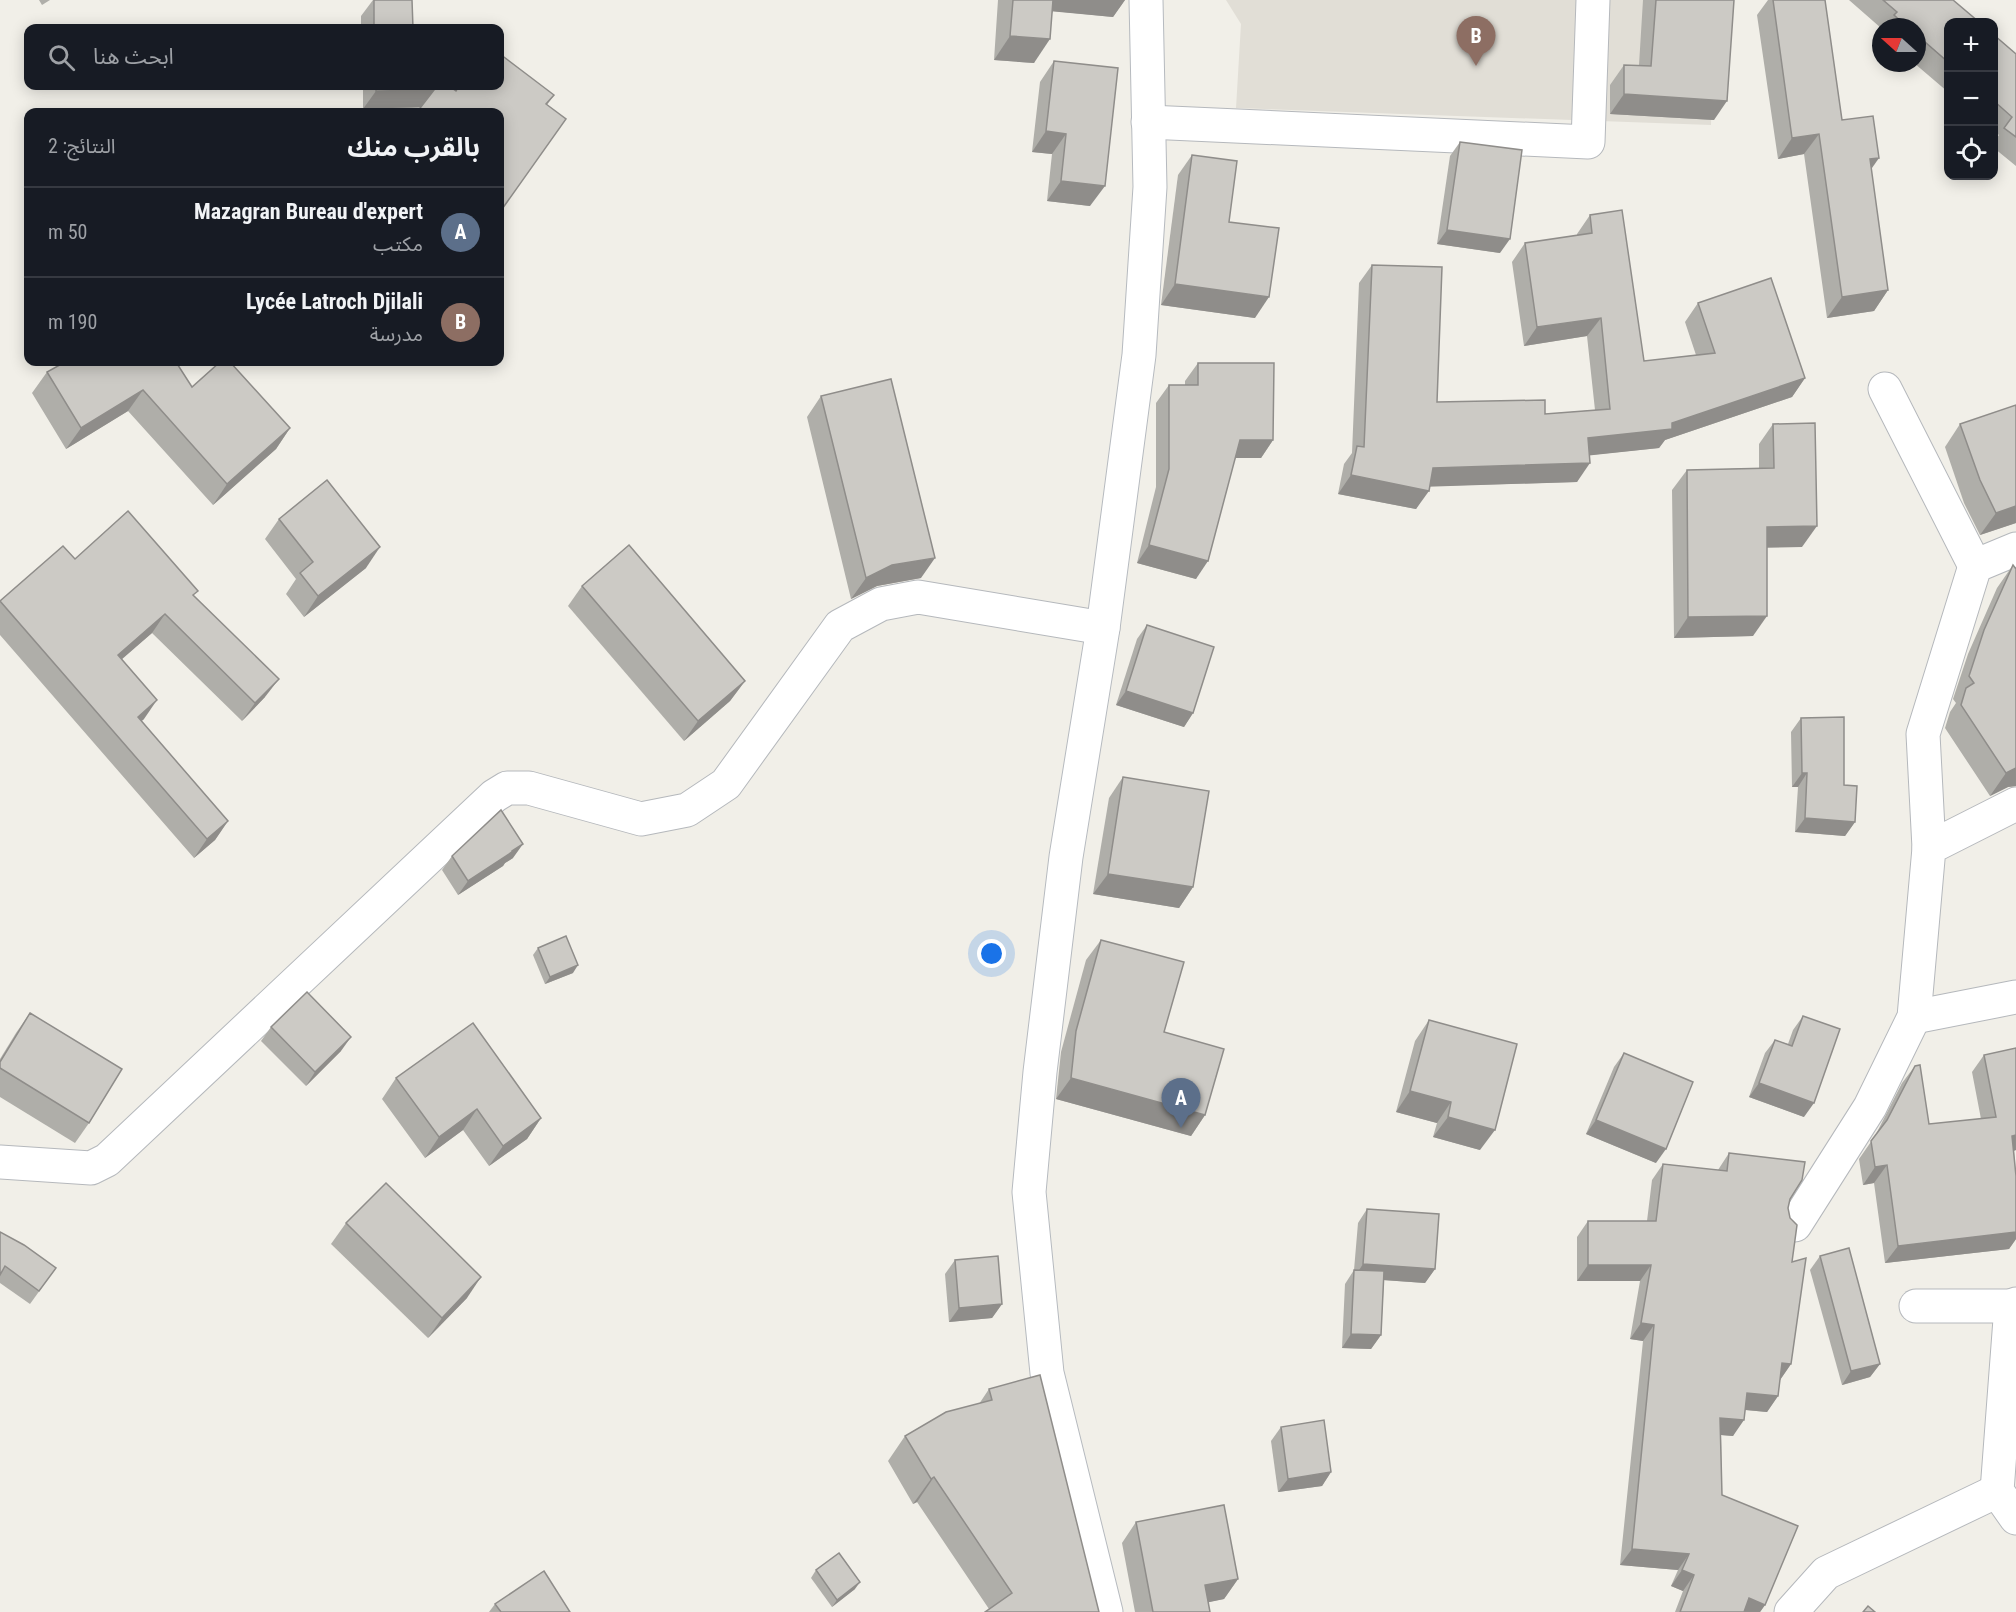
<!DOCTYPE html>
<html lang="ar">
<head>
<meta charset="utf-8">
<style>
  :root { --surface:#171b24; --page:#242831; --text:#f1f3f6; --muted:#9ea1a6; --line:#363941; --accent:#b45309 }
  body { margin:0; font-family:"Roboto Condensed","Noto Sans Arabic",sans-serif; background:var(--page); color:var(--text); direction:rtl }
  .controls { position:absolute; right:18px; top:18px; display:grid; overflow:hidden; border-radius:12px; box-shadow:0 3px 15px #0003 }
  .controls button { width:54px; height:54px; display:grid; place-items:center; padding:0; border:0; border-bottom:2px solid var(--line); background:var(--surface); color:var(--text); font:30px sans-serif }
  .compass { position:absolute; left:1872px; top:18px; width:54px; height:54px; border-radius:50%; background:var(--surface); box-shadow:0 3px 15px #0003; rotate:291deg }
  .you { position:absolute; left:992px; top:954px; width:21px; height:21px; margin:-15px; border:4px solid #fff; border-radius:50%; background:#1a73e8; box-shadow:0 0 0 9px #1a73e833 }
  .badge { display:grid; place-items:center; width:39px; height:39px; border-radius:50%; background:var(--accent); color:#fff; font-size:20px; font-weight:700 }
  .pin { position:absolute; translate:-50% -50px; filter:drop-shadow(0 2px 3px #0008) }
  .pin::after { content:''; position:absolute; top:32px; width:21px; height:18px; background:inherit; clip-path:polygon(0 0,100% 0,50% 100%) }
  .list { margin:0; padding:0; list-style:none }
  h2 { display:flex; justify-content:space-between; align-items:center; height:78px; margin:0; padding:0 24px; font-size:26px }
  h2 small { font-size:20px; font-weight:400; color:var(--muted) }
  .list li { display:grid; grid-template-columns:39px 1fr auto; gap:18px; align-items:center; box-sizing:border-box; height:90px; padding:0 24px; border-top:2px solid var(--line) }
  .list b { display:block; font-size:22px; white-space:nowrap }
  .list p { margin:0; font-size:20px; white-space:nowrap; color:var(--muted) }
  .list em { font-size:20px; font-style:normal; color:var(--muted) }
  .icon { flex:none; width:33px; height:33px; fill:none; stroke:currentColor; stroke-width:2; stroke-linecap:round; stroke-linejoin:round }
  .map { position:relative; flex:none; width:2016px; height:1612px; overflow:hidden; direction:ltr }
  .search { position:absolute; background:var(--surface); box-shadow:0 3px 15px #0003; left:24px; top:24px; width:480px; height:66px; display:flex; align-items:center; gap:15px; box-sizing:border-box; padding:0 21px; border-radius:12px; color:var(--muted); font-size:22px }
  .panel { position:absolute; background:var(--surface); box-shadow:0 3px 15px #0003; left:24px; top:108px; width:480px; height:258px; border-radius:12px; direction:rtl }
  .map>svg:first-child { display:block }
  .education { fill:#e1ded6 }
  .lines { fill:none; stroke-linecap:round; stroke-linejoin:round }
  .street-casing { stroke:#b5b8bc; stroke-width:35 }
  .secondary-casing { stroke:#b6babf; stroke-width:35 }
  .street { stroke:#fff; stroke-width:33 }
  .secondary { stroke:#fff; stroke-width:33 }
  .wall { fill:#afaea9 }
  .shaded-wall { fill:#8f8d8a }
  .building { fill:#cccac5; stroke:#8f8d8a; stroke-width:1.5 }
</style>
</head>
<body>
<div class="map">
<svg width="2016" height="1612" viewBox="0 0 2016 1612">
  <rect width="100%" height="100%" fill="#f1efe8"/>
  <!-- education -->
  <path class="education" d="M1226,0H1714L1711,125L1236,108L1241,24Z"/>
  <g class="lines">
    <defs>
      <g id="street">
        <path d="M1148,122L1588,142L1593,0"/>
        <path d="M1885,389L1975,566"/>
        <path d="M1929,848L1923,734L1975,566L2016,549"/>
        <path d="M1914,1017L2016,997"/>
        <path d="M0,1162L91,1168L107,1160L494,796L507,788H529L641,819L687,810L726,784L840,626L881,604L918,597L1103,628"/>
        <path d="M1795,1225L1870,1107L1914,1017L1929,848L2016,804"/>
        <path d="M2016,1304L2011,1306L1997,1491L2016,1518"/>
        <path d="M1916,1306H2011"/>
        <path d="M1791,1612L1826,1573L1997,1491"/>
      </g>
      <path id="secondary" d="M1106,1612L1047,1373L1029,1192L1040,1072L1066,857L1103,628L1139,355L1150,187L1146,0"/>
    </defs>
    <!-- street casing -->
    <use href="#street" class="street-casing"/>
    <!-- secondary casing -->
    <use href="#secondary" class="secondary-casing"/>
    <!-- street -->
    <use href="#street" class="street"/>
    <!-- secondary -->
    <use href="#secondary" class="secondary"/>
  </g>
  <!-- wall -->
  <g class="wall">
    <path d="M39,0H50L42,5Z"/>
    <path d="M373,0H412L413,28H361V16Z"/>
    <path d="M998,0H1125L1113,17L1053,11L1034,63L994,60Z"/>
    <path d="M1643,0H1734L1714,120L1610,114V85L1624,65H1639Z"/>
    <path d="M1768,0H1825L1842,120L1871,169L1888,290L1874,311L1827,318L1804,154L1778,159L1757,15Z"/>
    <path d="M1849,0H1953L1948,22V92L1914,63H1917V27H1881V28Z"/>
    <path d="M1994,35L2016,54V166L1994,148V142L1999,135L1994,131Z"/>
    <path d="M1054,61L1090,206L1047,201L1052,154L1032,152L1040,82Z"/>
    <path d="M363,86H449L456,91L554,95L547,105L363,109Z"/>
    <path d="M1460,142L1500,253L1437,244L1450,156Z"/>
    <path d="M1192,155L1229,222L1255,318L1161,305L1178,175Z"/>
    <path d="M1590,215L1644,361L1696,355L1685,322L1698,303L1805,378L1792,397L1665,440L1659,448L1590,455L1577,482L1430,486L1416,509L1338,494L1344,464L1352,453L1359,283L1372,265L1437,402L1545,414L1595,410L1587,336L1524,346L1512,262L1525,243L1577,236V234Z"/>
    <path d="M1198,363L1273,440L1261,458H1235L1196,579L1137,563L1156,487V403L1169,385H1185V381Z"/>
    <path d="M47,372L192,387L290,428L276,449L213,505L128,411L66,449L32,393Z"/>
    <path d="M821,396L921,578L877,586L851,599L807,417Z"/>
    <path d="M1773,424L1802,547H1767L1753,636L1674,638L1672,490L1687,470L1759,468V444Z"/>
    <path d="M1960,424L2016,523L1980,535L1964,503L1945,447Z"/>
    <path d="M279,519L366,568L304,617L286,594L296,579L265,539Z"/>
    <path d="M75,559L194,596L265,697L242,721L152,633L121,659L144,719L141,721L228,821L215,840L194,858L0,635V601Z"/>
    <path d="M2013,565L2016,569V786L2008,787L1990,796L1945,728L1950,712L1956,703L1953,699L1968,654L1997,588Z"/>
    <path d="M582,586L745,681L730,701L684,741L568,606Z"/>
    <path d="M1147,625L1193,713L1184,727L1116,705L1137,639Z"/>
    <path d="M1801,718L1844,785L1855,822L1845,836L1795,832L1798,787H1792L1791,732Z"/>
    <path d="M1123,777L1193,887L1179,908L1093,894L1109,798Z"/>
    <path d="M452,856L513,858L505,863L503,866L458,895L442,870Z"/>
    <path d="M1101,940L1164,1032L1205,1115L1191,1136L1056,1099L1061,1052L1086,960Z"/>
    <path d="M538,948L573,973L545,984L533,955Z"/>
    <path d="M30,1013L89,1123L75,1143L0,1097V1059L16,1033Z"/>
    <path d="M1803,1016L1804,1117L1749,1097L1765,1053L1775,1040L1788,1044L1793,1030Z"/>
    <path d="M1429,1020L1480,1150L1433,1137L1437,1123L1396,1112L1415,1041Z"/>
    <path d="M271,1027L341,1051L306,1086L261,1041Z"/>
    <path d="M2016,1048V1150L2014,1151L2016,1176V1239L2009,1249L1885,1263L1874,1183L1863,1185L1859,1159L1875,1136L1902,1083L1915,1066L1929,1124L1981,1119L1972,1072L1984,1055Z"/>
    <path d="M1624,1053L1656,1163L1586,1134L1614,1067Z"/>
    <path d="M396,1078L541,1118L527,1139L489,1166L463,1130L425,1158L382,1099Z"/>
    <path d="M1729,1153L1790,1199L1788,1208L1792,1262L1791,1364L1780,1380L1778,1396L1767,1412L1745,1410L1733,1436L1721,1435L1722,1495L1765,1605L1760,1612H1675L1683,1591L1671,1586L1678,1570L1620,1565L1643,1341L1630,1339L1640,1281H1577V1237L1588,1221H1647L1652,1180L1663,1164L1718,1170Z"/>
    <path d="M1367,1209L1435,1269L1425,1283L1384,1280L1381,1335L1371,1349L1342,1348L1345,1284L1354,1270L1358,1223Z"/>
    <path d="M346,1223L467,1298L428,1338L331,1244Z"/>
    <path d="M0,1232L56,1268L30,1304L0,1283Z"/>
    <path d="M1820,1256L1880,1364L1870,1377L1842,1385L1810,1270Z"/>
    <path d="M955,1260L1002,1304L992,1318L949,1322L945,1274Z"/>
    <path d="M989,1389L1099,1612L989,1609L917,1502L913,1504L888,1461L905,1436L979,1404Z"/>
    <path d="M1281,1427L1331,1472L1322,1486L1278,1492L1271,1441Z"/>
    <path d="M1136,1522L1238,1579L1224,1599L1208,1602L1210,1612H1135L1122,1543Z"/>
    <path d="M816,1570L855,1589L832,1607L811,1578Z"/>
    <path d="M495,1604L570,1612H489Z"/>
  </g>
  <!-- shaded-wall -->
  <g class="shaded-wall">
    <path d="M1044,0H1125L1113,17L1038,10Z"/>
    <path d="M1010,36L1050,39L1034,63L994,60Z"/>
    <path d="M434,90L421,107L363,109L376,91Z"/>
    <path d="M1624,94L1727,101L1714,120L1610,114Z"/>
    <path d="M1046,131L1066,134L1052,154L1032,152Z"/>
    <path d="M1819,134L1804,154L1778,159L1792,138Z"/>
    <path d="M1879,158L1865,178L1870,159Z"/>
    <path d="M1061,181L1105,186L1090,206L1047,201Z"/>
    <path d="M1447,230L1510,239L1500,253L1437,244Z"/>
    <path d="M1175,284L1269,297L1255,318L1161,305Z"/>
    <path d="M1888,290L1874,311L1827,318L1842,297Z"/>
    <path d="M1601,318L1587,336L1524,346L1537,327Z"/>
    <path d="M1805,378L1792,397L1665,440L1659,448L1575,457L1588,438L1672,423Z"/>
    <path d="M143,390L128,411L66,449L81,428Z"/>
    <path d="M290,428L276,449L213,505L227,484Z"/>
    <path d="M1240,440H1273L1261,458H1228Z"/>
    <path d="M1590,463L1577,482L1420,487L1433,468Z"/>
    <path d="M1351,475L1429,491L1416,509L1338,494Z"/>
    <path d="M2016,506V523L1980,535L1996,513Z"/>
    <path d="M1817,526L1802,547L1753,548L1767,527Z"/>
    <path d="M1149,545L1208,561L1196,579L1137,563Z"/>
    <path d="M380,547L366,568L304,617L318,596Z"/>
    <path d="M935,558L921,578L877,586L851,599L866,578L892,565Z"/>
    <path d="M165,614L152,633L105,674L118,655Z"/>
    <path d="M1767,616L1753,636L1674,638L1688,617Z"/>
    <path d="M279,679L265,697L242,721L255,703Z"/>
    <path d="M745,681L730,701L684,741L698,721Z"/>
    <path d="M1126,691L1193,713L1184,727L1116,705Z"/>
    <path d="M157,700L144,719L125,736L138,717Z"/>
    <path d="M2016,768V786L2008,787L1990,796L2006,773Z"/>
    <path d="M1802,773H1807L1798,787H1792Z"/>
    <path d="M1805,818L1855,822L1845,836L1795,832Z"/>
    <path d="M228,821L215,840L194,858L207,839Z"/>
    <path d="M523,844L513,858L505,863L503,866L458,895L468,881Z"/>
    <path d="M1108,874L1193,887L1179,908L1093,894Z"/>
    <path d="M578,965L573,973L545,984L550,977Z"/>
    <path d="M351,1037L341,1051L306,1086L315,1072Z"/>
    <path d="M1071,1078L1205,1115L1191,1136L1056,1099Z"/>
    <path d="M1759,1083L1814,1103L1804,1117L1749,1097Z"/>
    <path d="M1410,1091L1451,1102L1437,1123L1396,1112Z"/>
    <path d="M477,1109L463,1130L425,1158L439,1137Z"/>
    <path d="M1448,1117L1495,1130L1480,1150L1433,1137Z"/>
    <path d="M541,1118L527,1139L489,1166L503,1146Z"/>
    <path d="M1596,1120L1666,1149L1656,1163L1586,1134Z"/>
    <path d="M2016,1135V1150L2000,1154L2012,1136Z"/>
    <path d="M1887,1165L1874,1183L1863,1185L1875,1167Z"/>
    <path d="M2016,1232V1239L2009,1249L1885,1263L1898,1246Z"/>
    <path d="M1363,1264L1435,1269L1425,1283L1354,1278Z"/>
    <path d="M1588,1265H1651L1640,1281H1577Z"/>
    <path d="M481,1277L467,1298L428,1338L442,1318Z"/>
    <path d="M1002,1304L992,1318L949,1322L959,1308Z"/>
    <path d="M1641,1323L1654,1325L1643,1341L1630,1339Z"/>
    <path d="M1351,1334L1381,1335L1371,1349L1342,1348Z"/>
    <path d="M1782,1363L1791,1364L1780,1380Z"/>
    <path d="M1880,1364L1870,1377L1842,1385L1851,1371Z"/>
    <path d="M1747,1393L1778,1396L1767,1412L1736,1409Z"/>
    <path d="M1720,1418L1744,1420L1733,1436L1709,1434Z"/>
    <path d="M1331,1472L1322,1486L1278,1492L1288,1479Z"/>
    <path d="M934,1477L917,1502L913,1504L931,1479Z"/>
    <path d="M1632,1549L1689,1554L1678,1570L1620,1565Z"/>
    <path d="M1682,1570L1694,1575L1683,1591L1671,1586Z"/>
    <path d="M1238,1579L1224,1599L1191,1606L1205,1585Z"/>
    <path d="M860,1582L855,1589L832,1607L837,1600Z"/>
    <path d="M1749,1598L1765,1605L1760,1612H1739Z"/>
  </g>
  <!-- building -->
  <g class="building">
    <path d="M374,0H412L413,28H374Z"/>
    <path d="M1013,0H1053L1050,39L1010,36Z"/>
    <path d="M1656,0H1734L1727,101L1624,94V65L1651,66Z"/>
    <path d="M1773,0H1825L1842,120L1873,116L1879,158L1870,159L1888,290L1842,297L1819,134L1792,138Z"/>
    <path d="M1883,0H1953L1979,22H1948V62L1917,35V27H1907L1894,15L1897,12Z"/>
    <path d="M1994,35L2016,54V137L2004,128L2012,117L1994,101Z"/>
    <path d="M500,54L554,95L546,104L566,119L500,212V112H417L434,90L376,91V86H449L456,91L459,86H500Z"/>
    <path d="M1054,61L1118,68L1105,186L1061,181L1066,134L1046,131Z"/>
    <path d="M1460,142L1522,150L1510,239L1447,230Z"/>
    <path d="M1192,155L1237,161L1229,222L1279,228L1269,297L1175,284Z"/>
    <path d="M1622,210L1644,361L1715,353L1698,303L1771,278L1805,378L1672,423V429L1588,438L1590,463L1433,468L1429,491L1351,475L1357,446L1364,447L1372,265L1442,267L1437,402L1545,400V414L1610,409L1601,318L1537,327L1525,243L1592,233L1590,215Z"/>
    <path d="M65,362H176L192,387L220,362H230L290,428L227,484L143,390L81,428L47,372Z"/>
    <path d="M1198,363H1274L1273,440H1240L1208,561L1149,545L1169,469V385H1198Z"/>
    <path d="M891,379L935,558L892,565L866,578L821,396Z"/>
    <path d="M2016,405V506L1996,513L1980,480L1960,424Z"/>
    <path d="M1815,423L1817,526L1767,527V616L1688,617L1687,470L1774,468L1773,424Z"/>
    <path d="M327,480L380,547L318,596L300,573L313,562L279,519Z"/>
    <path d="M128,511L198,591L193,595L279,679L255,703L165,614L118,655L157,700L138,717L228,821L207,839L0,601L63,546L75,559Z"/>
    <path d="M629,545L745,681L698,721L582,586Z"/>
    <path d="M2013,565L2016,569V768L2006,773L1961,705L1966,688L1974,683L1969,676L1984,630Z"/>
    <path d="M1147,625L1214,647L1193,713L1126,691Z"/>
    <path d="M1844,717V785L1857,786L1855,822L1805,818L1807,773H1802L1801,718Z"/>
    <path d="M1123,777L1209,791L1193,887L1108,874Z"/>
    <path d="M501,810L523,844L512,851V852L468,881L452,856Z"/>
    <path d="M566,936L578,965L550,977L538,948Z"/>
    <path d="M1101,940L1184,962L1164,1032L1224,1049L1205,1115L1071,1078L1076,1031Z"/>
    <path d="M307,992L351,1037L315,1072L271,1027Z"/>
    <path d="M30,1013L122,1069L89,1123L0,1068V1062Z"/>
    <path d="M1803,1016L1840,1029L1814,1103L1759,1083L1775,1040L1792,1046Z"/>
    <path d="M1429,1020L1517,1044L1495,1130L1448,1117L1451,1102L1410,1091Z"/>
    <path d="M473,1023L541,1118L503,1146L477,1109L439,1137L396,1078Z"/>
    <path d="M2016,1048V1135L2012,1136L2016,1176V1232L1898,1246L1887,1165L1875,1167L1871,1141L1887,1120L1915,1066L1920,1065L1929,1124L1996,1117L1984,1055Z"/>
    <path d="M1624,1053L1693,1082L1666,1149L1596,1120Z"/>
    <path d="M1729,1153L1805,1162L1802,1180L1790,1199L1788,1208L1790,1218L1797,1225L1792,1262L1806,1258L1791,1364L1782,1363L1778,1396L1747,1393L1744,1420L1720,1418L1722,1495L1798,1526L1765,1605L1749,1598L1744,1612H1680L1694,1575L1682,1570L1689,1554L1632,1549L1654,1325L1641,1323L1651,1265H1588V1221H1656L1663,1164L1727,1171Z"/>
    <path d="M386,1183L481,1277L442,1318L346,1223Z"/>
    <path d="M1367,1209L1439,1214L1435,1269L1363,1264Z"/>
    <path d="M0,1232L24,1245L56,1268L39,1291L5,1266L0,1275Z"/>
    <path d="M1849,1248L1880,1364L1851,1371L1820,1256Z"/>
    <path d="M998,1256L1002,1304L959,1308L955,1260Z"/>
    <path d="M1354,1270L1384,1271L1381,1335L1351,1334Z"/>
    <path d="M1040,1375L1099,1612H985L1012,1593L934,1477L931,1479L905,1436L946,1412L992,1400L989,1389Z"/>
    <path d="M1324,1420L1331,1472L1288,1479L1281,1427Z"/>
    <path d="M1224,1505L1238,1579L1205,1585L1210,1612H1153L1136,1522Z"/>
    <path d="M839,1553L860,1582L837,1600L816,1570Z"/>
    <path d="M544,1571L570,1612H501L495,1604Z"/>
    <path d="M1868,1606L1875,1612H1863Z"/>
  </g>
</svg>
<div class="controls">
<button>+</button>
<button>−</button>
<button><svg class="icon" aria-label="locate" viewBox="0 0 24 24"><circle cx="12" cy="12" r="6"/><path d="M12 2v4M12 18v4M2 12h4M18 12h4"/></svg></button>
</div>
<svg class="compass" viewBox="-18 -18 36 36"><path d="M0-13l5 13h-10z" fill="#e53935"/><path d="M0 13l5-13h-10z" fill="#9ea1a6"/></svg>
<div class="you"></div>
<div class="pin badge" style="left:1181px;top:1128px;background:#5c6f8a">A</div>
<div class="pin badge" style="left:1476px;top:66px;background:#8d6e63">B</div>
<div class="search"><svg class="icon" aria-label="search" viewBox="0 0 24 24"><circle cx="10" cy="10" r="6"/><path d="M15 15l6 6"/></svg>ابحث هنا</div>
<section class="panel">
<h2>بالقرب منك<small>النتائج: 2</small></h2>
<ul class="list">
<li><span class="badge" style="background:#5c6f8a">A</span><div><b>Mazagran Bureau d'expert</b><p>مكتب</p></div><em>50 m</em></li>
<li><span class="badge" style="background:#8d6e63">B</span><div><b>Lycée Latroch Djilali</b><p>مدرسة</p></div><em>190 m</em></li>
</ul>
</section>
</div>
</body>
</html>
